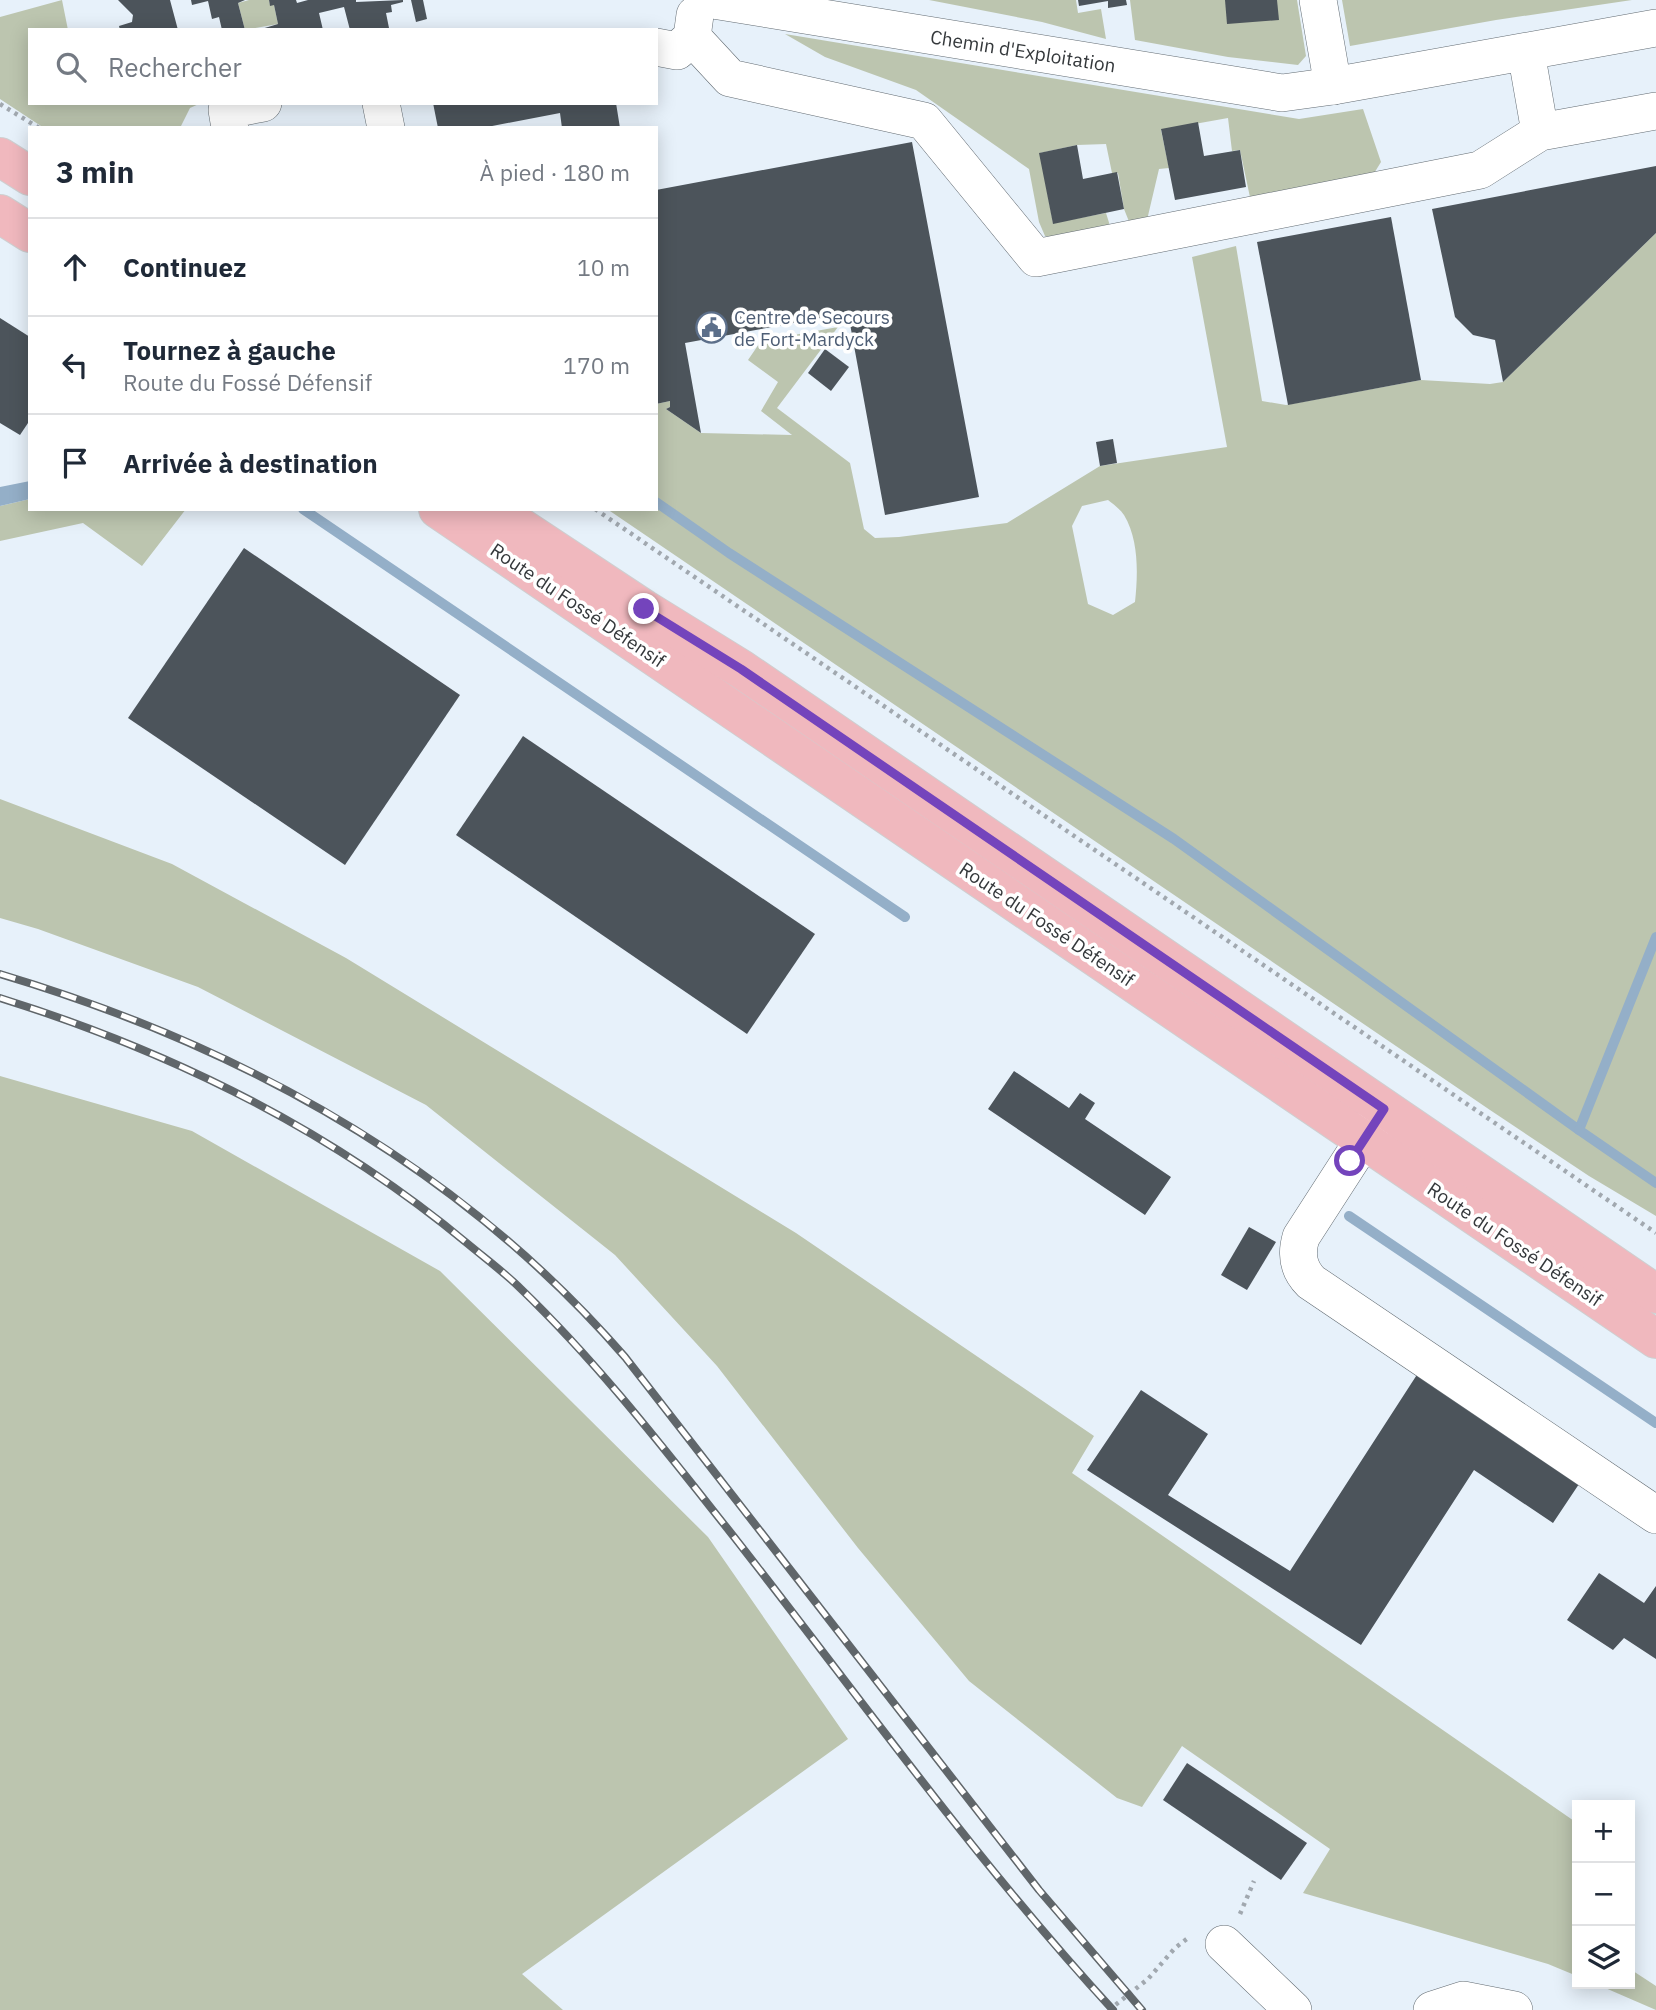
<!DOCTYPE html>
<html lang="fr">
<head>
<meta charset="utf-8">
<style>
  :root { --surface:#fff; --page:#f6f6f7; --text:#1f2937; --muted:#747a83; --line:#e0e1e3 }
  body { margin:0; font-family:"IBM Plex Sans",sans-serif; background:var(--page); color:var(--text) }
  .controls { position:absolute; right:21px; bottom:21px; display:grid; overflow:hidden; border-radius:0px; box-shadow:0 4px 18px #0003 }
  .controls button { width:63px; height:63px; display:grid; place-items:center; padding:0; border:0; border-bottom:2px solid var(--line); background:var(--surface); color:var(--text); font:35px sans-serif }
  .stop { position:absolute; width:21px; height:21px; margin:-16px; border:5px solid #7444bc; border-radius:50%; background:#fff }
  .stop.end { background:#7444bc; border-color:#fff; box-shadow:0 2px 7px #0008 }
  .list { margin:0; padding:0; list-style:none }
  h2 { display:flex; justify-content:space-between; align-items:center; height:91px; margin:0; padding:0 28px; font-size:30px }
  h2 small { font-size:23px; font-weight:400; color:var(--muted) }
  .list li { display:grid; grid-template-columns:46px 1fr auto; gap:21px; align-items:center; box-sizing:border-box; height:98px; padding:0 28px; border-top:2px solid var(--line) }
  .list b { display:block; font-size:26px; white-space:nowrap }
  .list p { margin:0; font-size:23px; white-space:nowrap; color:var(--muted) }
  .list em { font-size:23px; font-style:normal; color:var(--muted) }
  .icon { flex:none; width:38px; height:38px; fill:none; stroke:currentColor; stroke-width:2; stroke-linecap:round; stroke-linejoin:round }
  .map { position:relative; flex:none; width:1656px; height:2010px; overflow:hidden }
  .search { position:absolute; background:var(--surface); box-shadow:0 4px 18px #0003; left:28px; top:28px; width:630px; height:77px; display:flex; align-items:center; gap:18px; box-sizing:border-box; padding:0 24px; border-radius:0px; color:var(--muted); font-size:26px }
  .panel { position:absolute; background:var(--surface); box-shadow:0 4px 18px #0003; left:28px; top:126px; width:630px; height:385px; border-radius:0px }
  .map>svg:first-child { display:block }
  .green { fill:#bcc5af; fill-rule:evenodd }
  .water { fill:#94afc8 }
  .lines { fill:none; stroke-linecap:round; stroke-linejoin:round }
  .stream { stroke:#94afc8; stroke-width:10 }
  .building { fill:#4c545b }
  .minor-casing { stroke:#626b72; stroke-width:38 }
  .major-casing { stroke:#cecfd0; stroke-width:40 }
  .path { stroke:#a1a8af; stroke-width:4.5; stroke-dasharray:3.5 5; stroke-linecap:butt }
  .minor { stroke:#fff; stroke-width:37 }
  .major { stroke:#f0b8be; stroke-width:38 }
  .rail-casing { stroke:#60666a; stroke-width:8 }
  .rail { stroke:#fff; stroke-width:5; stroke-dasharray:16; stroke-linecap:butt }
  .route { stroke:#7444bc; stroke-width:9 }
  .labels { text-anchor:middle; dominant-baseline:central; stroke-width:7; stroke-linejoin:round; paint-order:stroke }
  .street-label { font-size:19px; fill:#34383b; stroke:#fff }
  .service-label { font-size:19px; fill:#4e5e75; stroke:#fff; text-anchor:start }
</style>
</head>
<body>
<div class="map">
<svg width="1656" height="2010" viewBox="0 0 1656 2010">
  <rect width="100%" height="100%" fill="#e7f1fa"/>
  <!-- green -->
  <g class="green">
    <path d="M62,0L68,30H30V103H201L190,108L180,128H44L0,99V17Z"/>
    <path d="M249,0H269L270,5H274L278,24L245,30L238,3Z"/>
    <path d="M929,0H1076L1078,13L1101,9L1106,39L1042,22Z"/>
    <path d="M1130,0H1297L1306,56L1298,65L1228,57L1135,40Z"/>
    <path d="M1342,0H1632L1496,20L1350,46Z"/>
    <path d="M785,34L1299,119L1363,109L1381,162L1373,175L1251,202L1240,150L1232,151L1228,118L1161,130L1169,168L1159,169L1147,220L1130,224L1124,209L1118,173H1112L1106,144L1077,145L1040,153L1053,223L1106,213L1111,229L1057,239L1045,236L1039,222L1029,169L916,90L825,57Z"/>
    <path d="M1656,233V1216L1589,1176L1490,1110L607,509H656V404L670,401V407L666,409L701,433L792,435L761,411L778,382L748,360L761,341L838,327L777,408L850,463L864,529L875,538L899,537L1007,523L1100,466L1227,447L1192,257L1236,246L1262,401L1286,405L1421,380L1490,384L1503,382ZM1108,500C1113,504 1120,509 1124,515C1139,540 1138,574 1135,602L1113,615L1088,604L1072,526L1082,506Z"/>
    <path d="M30,499V509H186L142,566L83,523L0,541V506Z"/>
    <path d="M0,799L172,864L346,958L796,1233L1094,1436L1072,1473L1577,1823V1976L1548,1964L1303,1893L1330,1849L1182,1746L1142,1807L1117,1798L969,1681L858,1548L717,1366L615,1255L426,1105L198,987L38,929L0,918Z"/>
    <path d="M0,1076L192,1131L440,1271L708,1537L848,1739L522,1974L563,2010H0Z"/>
    <path d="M1630,1969L1656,1986V2010L1596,1984H1630Z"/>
  </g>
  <!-- water -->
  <path class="water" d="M30,481V499L0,506V487Z"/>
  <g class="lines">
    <!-- stream -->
    <g class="stream">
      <path d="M656,502L729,553L1174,839L1579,1130L1656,937"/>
      <path d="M303,509L905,917"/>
      <path d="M1579,1130L1656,1183"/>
      <path d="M1349,1216L1656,1423"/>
    </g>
  </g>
  <!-- building -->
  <g class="building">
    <path d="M118,0H170L178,30H120L119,26L132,22L133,15Z"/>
    <path d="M191,0H245L238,3L245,30H222L219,17L212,19L208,1L192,5Z"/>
    <path d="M269,0H296L297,3L308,0H356V2L403,0V2L391,5L392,12L386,13L389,28L381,30H350L344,7L319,13L323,30H258L278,24L274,5L270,6Z"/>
    <path d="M411,0H423L427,19L416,22Z"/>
    <path d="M1078,0H1126L1127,5L1108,8V1L1079,6Z"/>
    <path d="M1225,0H1277L1279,20L1227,24Z"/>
    <path d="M433,103H616L620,128H562L560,113L482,128H438Z"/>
    <path d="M1198,122L1204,156L1240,150L1246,187L1175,200L1161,129Z"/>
    <path d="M912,142L979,497L885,515L848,313L685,343L701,433L666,409L670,407V401L656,404V190Z"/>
    <path d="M1077,145L1083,179L1117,172L1124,209L1053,224L1039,153Z"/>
    <path d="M1656,166V233L1503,382L1495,340L1473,335L1455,317L1432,209Z"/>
    <path d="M1391,217L1421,380L1288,405L1257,242Z"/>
    <path d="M0,318L30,337V420L20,435L0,423Z"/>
    <path d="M825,349L849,367L831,391L808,373Z"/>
    <path d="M1113,439L1117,463L1100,466L1096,442Z"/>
    <path d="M244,548L460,695L345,865L128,718Z"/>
    <path d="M523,736L815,934L747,1034L456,835Z"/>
    <path d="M1014,1071L1069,1108L1080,1093L1095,1103L1085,1119L1171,1177L1145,1215L988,1109Z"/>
    <path d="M1249,1227L1276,1242L1247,1290L1221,1275Z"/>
    <path d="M1420,1370L1583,1478L1553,1523L1474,1470L1361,1645L1087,1470L1141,1390L1208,1434L1168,1495L1290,1571Z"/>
    <path d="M1599,1573L1644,1603L1656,1586V1659L1624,1638L1613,1650L1567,1620Z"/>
    <path d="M1187,1763L1307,1843L1281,1880L1163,1800Z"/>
  </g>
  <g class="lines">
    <defs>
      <g id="minor">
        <path d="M713,0L1282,93L1333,86L1656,28"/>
        <path d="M1318,0L1333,86"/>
        <path d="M692,37L730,78L924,121L1036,258L1480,170L1540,132L1656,111"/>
        <path d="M656,47L677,51L692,37L695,15"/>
        <path d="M1526,52L1540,132"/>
        <path d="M381,103L386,128"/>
        <path d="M230,128L227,110L263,103"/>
        <path d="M1381,1113L1301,1237C1296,1254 1298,1269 1311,1282L1656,1515"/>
        <path d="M1224,1944L1293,2010"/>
        <path d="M1432,2010L1463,2000L1514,2010"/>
      </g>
      <g id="major">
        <path d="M0,157L30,176"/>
        <path d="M0,214L30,233"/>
        <path d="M438,509L1656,1339"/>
        <path d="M493,509L644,609L741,669L1656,1294"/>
      </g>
    </defs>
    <!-- minor casing -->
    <use href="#minor" class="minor-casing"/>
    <!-- major casing -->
    <use href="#major" class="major-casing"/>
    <!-- path -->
    <g class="path">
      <path d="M0,104L39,128"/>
      <path d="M595,509L1656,1233"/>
      <path d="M1240,1914L1254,1881"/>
      <path d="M1109,2010L1148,1979L1175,1948L1188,1938"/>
    </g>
    <!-- minor -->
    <use href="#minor" class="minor"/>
    <!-- major -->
    <use href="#major" class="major"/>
    <defs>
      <g id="rail">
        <path d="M0,974C242,1046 458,1165 625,1357L1039,1890L1142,2010"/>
        <path d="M0,998C170,1051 331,1130 468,1244C486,1259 505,1273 521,1289C597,1362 662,1446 727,1528C854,1689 974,1859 1113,2010"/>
      </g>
    </defs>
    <!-- rail casing -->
    <use href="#rail" class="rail-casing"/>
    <!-- rail -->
    <use href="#rail" class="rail"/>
  </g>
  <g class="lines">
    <!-- route -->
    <path class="route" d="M644,609L741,669L1384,1109L1350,1161"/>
  </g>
  <!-- icons -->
  <defs>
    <symbol id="civic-ring" viewBox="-11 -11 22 22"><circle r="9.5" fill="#fff" stroke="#5c6f8a" stroke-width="1.5"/><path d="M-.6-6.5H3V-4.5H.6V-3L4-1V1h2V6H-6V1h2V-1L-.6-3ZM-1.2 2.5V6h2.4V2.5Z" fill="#5c6f8a"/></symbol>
  </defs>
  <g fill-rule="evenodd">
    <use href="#civic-ring" x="694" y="310" width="35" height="35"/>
  </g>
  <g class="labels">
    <!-- street labels -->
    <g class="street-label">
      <text transform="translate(1023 51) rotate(9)">Chemin d'Exploitation</text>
      <text transform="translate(578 605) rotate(34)">Route du Fossé Défensif</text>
      <text transform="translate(1047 924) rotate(34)">Route du Fossé Défensif</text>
      <text transform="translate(1515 1244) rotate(34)">Route du Fossé Défensif</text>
    </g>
    <!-- service labels -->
    <g class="service-label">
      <text x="734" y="317">Centre de Secours<tspan x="734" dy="22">de Fort-Mardyck</tspan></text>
    </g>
  </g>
</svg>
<div class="controls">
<button>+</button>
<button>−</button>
<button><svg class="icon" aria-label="layers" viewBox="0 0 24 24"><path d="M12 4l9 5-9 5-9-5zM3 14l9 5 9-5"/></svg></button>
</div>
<div class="stop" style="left:1350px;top:1161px"></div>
<div class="stop end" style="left:644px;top:609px"></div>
<div class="search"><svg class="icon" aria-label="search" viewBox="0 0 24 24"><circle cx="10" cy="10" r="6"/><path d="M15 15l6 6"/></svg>Rechercher</div>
<section class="panel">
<h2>3 min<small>À pied · 180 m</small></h2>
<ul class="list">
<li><svg class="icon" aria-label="ahead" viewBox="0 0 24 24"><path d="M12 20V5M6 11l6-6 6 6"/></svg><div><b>Continuez</b></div><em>10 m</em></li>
<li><svg class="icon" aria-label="left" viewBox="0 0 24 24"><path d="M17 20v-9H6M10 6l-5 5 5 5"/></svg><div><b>Tournez à gauche</b><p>Route du Fossé Défensif</p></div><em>170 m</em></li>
<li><svg class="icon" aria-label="arrive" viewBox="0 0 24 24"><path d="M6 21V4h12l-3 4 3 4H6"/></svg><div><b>Arrivée à destination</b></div></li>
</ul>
</section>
</div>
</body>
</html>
